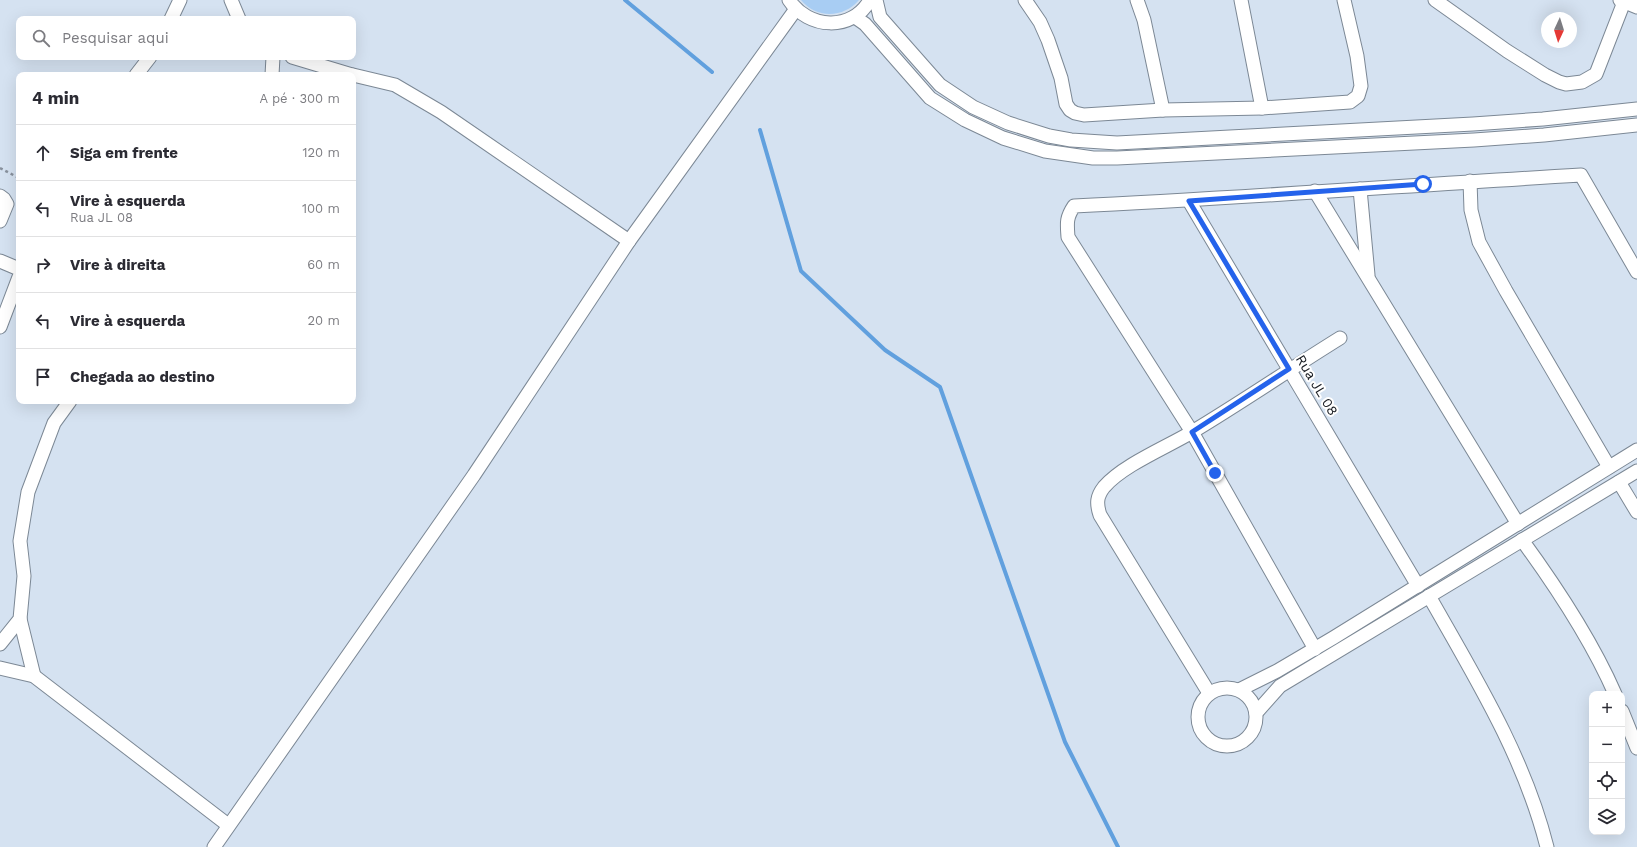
<!DOCTYPE html>
<html lang="pt">
<head>
<meta charset="utf-8">
<style>
  :root { --surface:#fff; --page:#f7f7f7; --text:#2b2b33; --muted:#7c7c81; --line:#e1e1e2 }
  body { margin:0; font-family:"Work Sans",sans-serif; background:var(--page); color:var(--text) }
  .controls { position:absolute; right:12px; bottom:12px; display:grid; overflow:hidden; border-radius:8px; box-shadow:0 4px 16px #0002 }
  .controls button { width:36px; height:36px; display:grid; place-items:center; padding:0; border:0; border-bottom:1px solid var(--line); background:var(--surface); color:var(--text); font:20px sans-serif }
  .compass { position:absolute; left:1541px; top:12px; width:36px; height:36px; border-radius:50%; background:var(--surface); box-shadow:0 4px 16px #0002; rotate:184deg }
  .stop { position:absolute; width:12px; height:12px; margin:-9px; border:3px solid #2563eb; border-radius:50%; background:#fff }
  .stop.end { background:#2563eb; border-color:#fff; box-shadow:0 1px 4px #0008 }
  .list { margin:0; padding:0; list-style:none }
  h2 { display:flex; justify-content:space-between; align-items:center; height:52px; margin:0; padding:0 16px; font-size:17px }
  h2 small { font-size:13px; font-weight:400; color:var(--muted) }
  .list li { display:grid; grid-template-columns:26px 1fr auto; gap:12px; align-items:center; box-sizing:border-box; height:56px; padding:0 16px; border-top:1px solid var(--line) }
  .list b { display:block; font-size:15px; white-space:nowrap }
  .list p { margin:0; font-size:13px; white-space:nowrap; color:var(--muted) }
  .list em { font-size:13px; font-style:normal; color:var(--muted) }
  .icon { flex:none; width:22px; height:22px; fill:none; stroke:currentColor; stroke-width:2; stroke-linecap:round; stroke-linejoin:round }
  .map { position:relative; flex:none; width:1637px; height:847px; overflow:hidden }
  .search { position:absolute; background:var(--surface); box-shadow:0 4px 16px #0002; left:16px; top:16px; width:340px; height:44px; display:flex; align-items:center; gap:10px; box-sizing:border-box; padding:0 14px; border-radius:8px; color:var(--muted); font-size:15px }
  .panel { position:absolute; background:var(--surface); box-shadow:0 4px 16px #0002; left:16px; top:72px; width:340px; height:332px; border-radius:8px }
  .map>svg:first-child { display:block }
  .green { fill:#a8cdf3 }
  .lines { fill:none; stroke-linecap:round; stroke-linejoin:round }
  .stream { stroke:#61a0de; stroke-width:4 }
  .minor-casing { stroke:#7c8895; stroke-width:15 }
  .path { stroke:#88919d; stroke-width:2.5; stroke-dasharray:3 3; stroke-linecap:butt }
  .minor { stroke:#fff; stroke-width:13 }
  .route { stroke:#2563eb; stroke-width:5 }
  .labels { text-anchor:middle; dominant-baseline:central; stroke-width:4; stroke-linejoin:round; paint-order:stroke }
  .street-label { font-size:14px; fill:#181c22; stroke:#fff }
</style>
</head>
<body>
<div class="map">
<svg width="1637" height="847" viewBox="0 0 1637 847">
  <rect width="100%" height="100%" fill="#d5e2f1"/>
  <!-- green -->
  <path class="green" d="M801,0H859C844,18 816,19 801,0Z"/>
  <g class="lines">
    <!-- stream -->
    <g class="stream">
      <path d="M625,0L712,72"/>
      <path d="M760,130L801,271L885,350L940,387L1065,742L1118,847"/>
    </g>
    <defs>
      <g id="minor">
        <path d="M231,0L239,19"/>
        <path d="M789,0C808,29 852,32 870,0"/>
        <path d="M876,0L880,17L940,85L973,107L1008,123L1049,136L1071,140L1117,143L1473,124L1543,119L1637,109"/>
        <path d="M1025,0L1040,22L1048,40L1061,78L1066,104L1070,110L1075,113L1084,115L1163,110L1262,108L1350,102L1358,96L1361,86L1357,56L1344,0"/>
        <path d="M1137,0L1144,20L1163,110"/>
        <path d="M1241,0L1262,108"/>
        <path d="M1435,0L1507,51L1545,75L1559,82L1566,84L1582,82L1596,74L1624,2"/>
        <path d="M1620,0L1637,7"/>
        <path d="M855,17L865,24L930,98L965,120L1003,138L1045,151L1093,158H1117L1474,140L1544,135L1637,125"/>
        <path d="M171,19L180,0"/>
        <path d="M292,57L352,75"/>
        <path d="M136,75L150,57"/>
        <path d="M272,75L273,57"/>
        <path d="M353,75L395,85L441,112L629,241"/>
        <path d="M1470,181L1471,210L1479,242L1506,291L1609,467"/>
        <path d="M1360,189L1368,275"/>
        <path d="M1315,191L1518,524"/>
        <path d="M0,196L4,199L7,204L0,221"/>
        <path d="M1189,201L1418,586"/>
        <path d="M0,261L19,269"/>
        <path d="M0,327L19,277"/>
        <path d="M1619,482L1637,512"/>
        <path d="M1522,540C1557,588 1591,639 1615,694"/>
        <path d="M1429,596C1475,677 1524,756 1547,847"/>
        <path d="M20,619L34,676"/>
        <path d="M0,644L20,619L24,576L20,541L28,492L54,423L70,401"/>
        <path d="M1315,649L1192,432L1068,237C1067,223 1066,218 1074,206C1244,198 1412,185 1581,175L1637,272"/>
        <path d="M0,668L34,676L228,825"/>
        <circle cx="1227" cy="717" r="29"/>
        <path d="M1239,690L1277,671L1333,638L1637,450"/>
        <path d="M1209,693L1100,515C1096,503 1097,496 1104,487C1123,465 1167,447 1192,432C1242,402 1290,369 1340,338"/>
        <path d="M1622,711L1637,748"/>
        <path d="M1256,713L1280,686L1637,471"/>
        <path d="M214,847L474,475L629,241L796,9"/>
      </g>
    </defs>
    <!-- minor casing -->
    <use href="#minor" class="minor-casing"/>
    <!-- path -->
    <path class="path" d="M0,168L19,178"/>
    <!-- minor -->
    <use href="#minor" class="minor"/>
  </g>
  <g class="lines">
    <!-- route -->
    <path class="route" d="M1215,473L1192,432L1289,369L1189,201L1423,184"/>
  </g>
  <g class="labels">
    <!-- street labels -->
    <g class="street-label">
      <text transform="translate(1317 385) rotate(59)">Rua JL 08</text>
    </g>
  </g>
</svg>
<div class="controls">
<button>+</button>
<button>−</button>
<button><svg class="icon" aria-label="locate" viewBox="0 0 24 24"><circle cx="12" cy="12" r="6"/><path d="M12 2v4M12 18v4M2 12h4M18 12h4"/></svg></button>
<button><svg class="icon" aria-label="layers" viewBox="0 0 24 24"><path d="M12 4l9 5-9 5-9-5zM3 14l9 5 9-5"/></svg></button>
</div>
<svg class="compass" viewBox="-18 -18 36 36"><path d="M0-13l5 13h-10z" fill="#e53935"/><path d="M0 13l5-13h-10z" fill="#7c7c81"/></svg>
<div class="stop" style="left:1423px;top:184px"></div>
<div class="stop end" style="left:1215px;top:473px"></div>
<div class="search"><svg class="icon" aria-label="search" viewBox="0 0 24 24"><circle cx="10" cy="10" r="6"/><path d="M15 15l6 6"/></svg>Pesquisar aqui</div>
<section class="panel">
<h2>4 min<small>A pé · 300 m</small></h2>
<ul class="list">
<li><svg class="icon" aria-label="ahead" viewBox="0 0 24 24"><path d="M12 20V5M6 11l6-6 6 6"/></svg><div><b>Siga em frente</b></div><em>120 m</em></li>
<li><svg class="icon" aria-label="left" viewBox="0 0 24 24"><path d="M17 20v-9H6M10 6l-5 5 5 5"/></svg><div><b>Vire à esquerda</b><p>Rua JL 08</p></div><em>100 m</em></li>
<li><svg class="icon" aria-label="right" viewBox="0 0 24 24"><path d="M7 20v-9h11M14 6l5 5-5 5"/></svg><div><b>Vire à direita</b></div><em>60 m</em></li>
<li><svg class="icon" aria-label="left" viewBox="0 0 24 24"><path d="M17 20v-9H6M10 6l-5 5 5 5"/></svg><div><b>Vire à esquerda</b></div><em>20 m</em></li>
<li><svg class="icon" aria-label="arrive" viewBox="0 0 24 24"><path d="M6 21V4h12l-3 4 3 4H6"/></svg><div><b>Chegada ao destino</b></div></li>
</ul>
</section>
</div>
</body>
</html>
